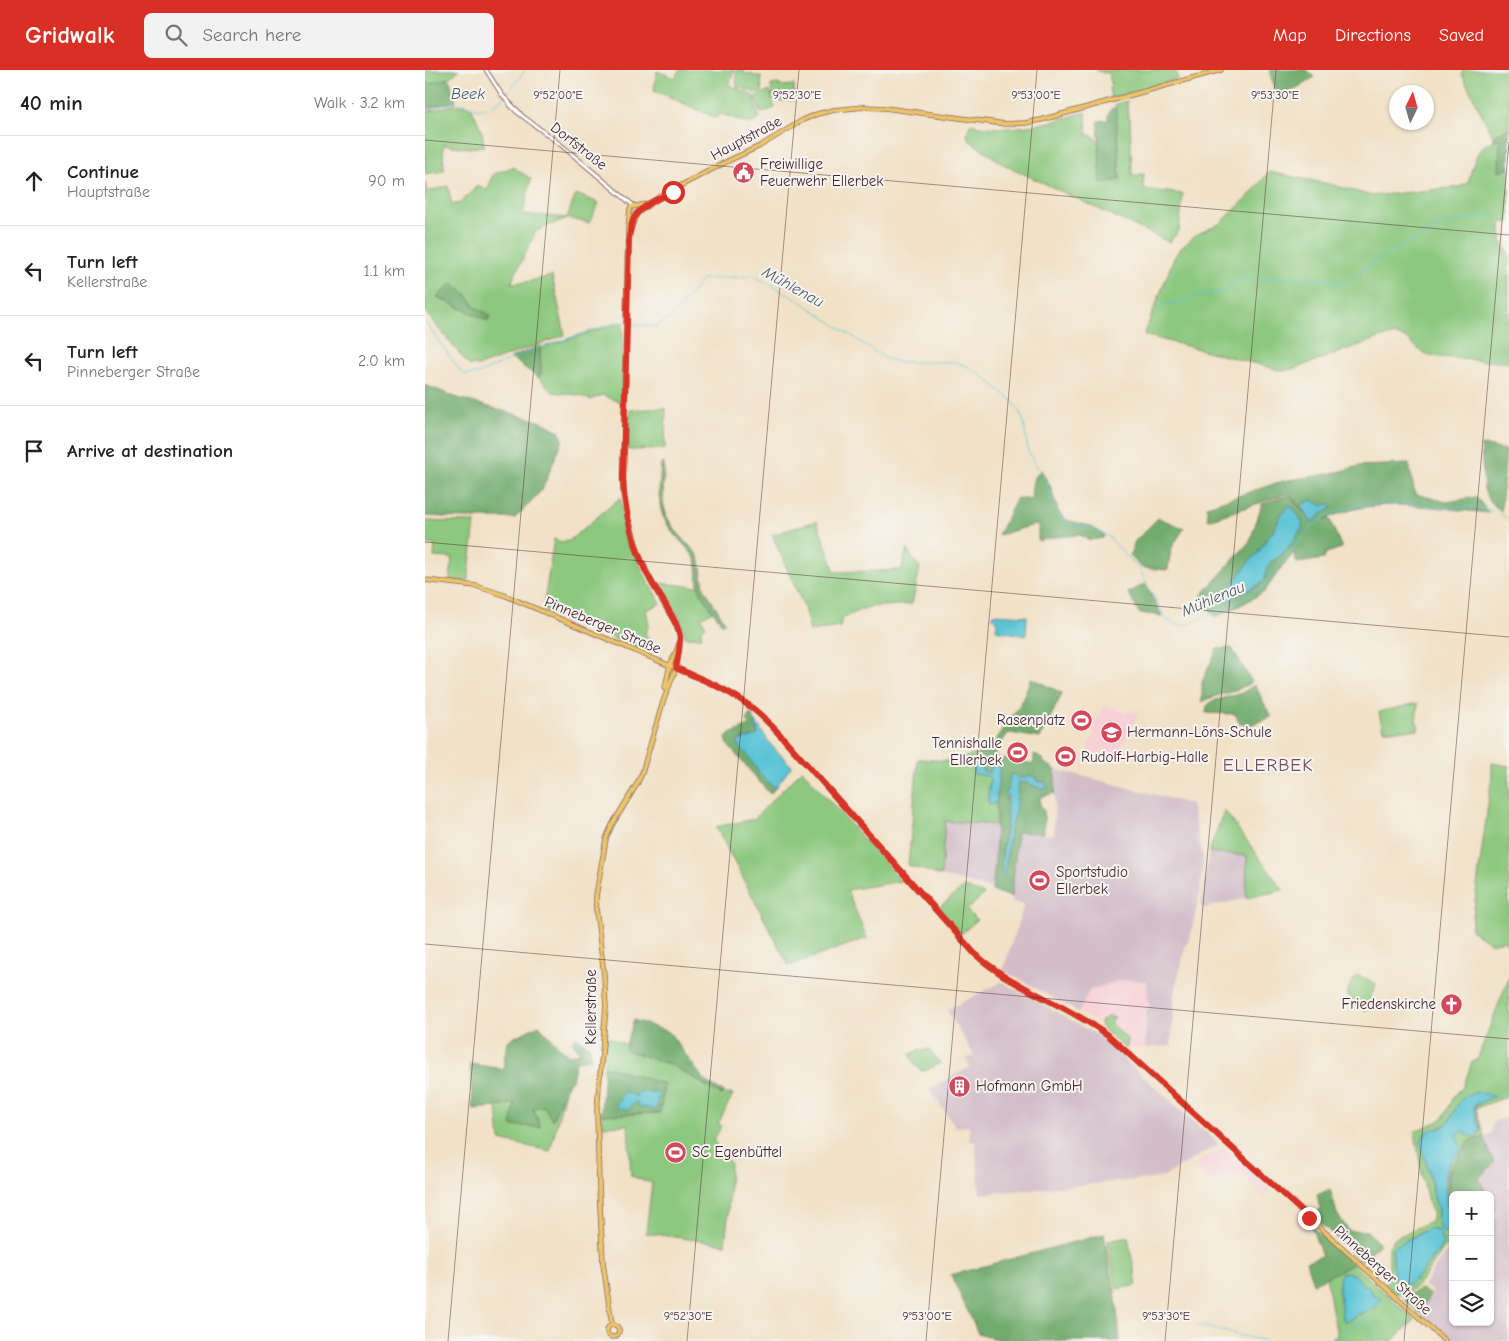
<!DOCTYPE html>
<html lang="en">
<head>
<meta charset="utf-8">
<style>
  :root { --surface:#fff; --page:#f2f2f2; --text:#202124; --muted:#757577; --line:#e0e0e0; --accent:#d93025 }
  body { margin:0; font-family:"Comic Neue",sans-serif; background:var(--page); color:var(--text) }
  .controls { position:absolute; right:15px; bottom:15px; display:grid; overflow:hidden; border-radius:8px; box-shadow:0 1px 4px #0004 }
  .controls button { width:45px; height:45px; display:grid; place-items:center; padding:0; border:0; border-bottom:1px solid var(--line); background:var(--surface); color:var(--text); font:25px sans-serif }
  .compass { position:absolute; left:964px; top:15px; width:45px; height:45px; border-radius:50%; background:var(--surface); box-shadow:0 1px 4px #0004; rotate:5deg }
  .stop { position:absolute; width:15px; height:15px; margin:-11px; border:4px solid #d93025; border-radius:50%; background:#fff }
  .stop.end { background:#d93025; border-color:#fff; box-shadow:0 1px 5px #0008 }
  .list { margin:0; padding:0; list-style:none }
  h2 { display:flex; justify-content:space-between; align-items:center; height:65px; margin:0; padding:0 20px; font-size:21px }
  h2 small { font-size:16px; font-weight:400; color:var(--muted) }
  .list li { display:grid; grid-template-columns:32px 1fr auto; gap:15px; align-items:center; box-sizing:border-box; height:90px; padding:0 20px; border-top:1px solid var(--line) }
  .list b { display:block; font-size:19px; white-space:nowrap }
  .list p { margin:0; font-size:16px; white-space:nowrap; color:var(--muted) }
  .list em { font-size:16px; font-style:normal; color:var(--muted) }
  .icon { flex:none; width:28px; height:28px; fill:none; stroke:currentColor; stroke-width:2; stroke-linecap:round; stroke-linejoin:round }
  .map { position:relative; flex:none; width:1084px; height:1271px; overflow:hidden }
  header { display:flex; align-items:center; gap:30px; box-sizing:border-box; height:70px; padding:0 25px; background:var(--accent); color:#fff }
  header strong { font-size:24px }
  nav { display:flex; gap:28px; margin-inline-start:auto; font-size:18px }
  .search { width:350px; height:45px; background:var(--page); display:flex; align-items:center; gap:12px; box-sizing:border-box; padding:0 18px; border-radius:8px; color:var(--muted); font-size:19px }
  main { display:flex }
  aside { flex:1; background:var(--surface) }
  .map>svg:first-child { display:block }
  .built { fill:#f7cfd5 }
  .industrial { fill:#d2bdc8 }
  .green { fill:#8cc87e; stroke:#6b7454; fill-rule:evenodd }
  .forest { fill:#71ac6d; stroke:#5e664c; fill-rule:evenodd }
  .water { fill:#5ac4d6; stroke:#527280 }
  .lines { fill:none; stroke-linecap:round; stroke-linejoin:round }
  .stream { stroke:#5ac4d6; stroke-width:1 }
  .minor-casing { stroke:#846361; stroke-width:5 }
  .major-casing { stroke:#846361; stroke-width:5.5 }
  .minor { stroke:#fff; stroke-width:3 }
  .major { stroke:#edc569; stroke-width:4 }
  .route { stroke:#d93025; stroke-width:6 }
  .ticks { fill:none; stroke:#4a1f2b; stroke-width:1; stroke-opacity:0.45 }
  .labels { text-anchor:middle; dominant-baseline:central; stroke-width:4; stroke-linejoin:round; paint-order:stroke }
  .street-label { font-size:15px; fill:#4a1f2b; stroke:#f6f6f2 }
  .poi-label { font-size:15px; fill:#4a1f2b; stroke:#f6f6f2; text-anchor:start }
  .water-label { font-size:16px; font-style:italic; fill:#505967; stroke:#f6f6f2 }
  .quarter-label { font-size:18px; letter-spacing:1px; fill:#794960; stroke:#f6f6f2 }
  .ticks-label { font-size:12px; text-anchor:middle; fill:#4a1f2b; stroke:#f6f6f2; stroke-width:4; stroke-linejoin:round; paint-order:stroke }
</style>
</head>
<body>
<header>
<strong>Gridwalk</strong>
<div class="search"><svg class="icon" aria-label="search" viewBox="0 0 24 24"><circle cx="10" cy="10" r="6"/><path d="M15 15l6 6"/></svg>Search here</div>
<nav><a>Map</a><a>Directions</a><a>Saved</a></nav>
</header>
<main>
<aside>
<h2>40 min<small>Walk · 3.2 km</small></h2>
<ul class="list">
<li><svg class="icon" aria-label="ahead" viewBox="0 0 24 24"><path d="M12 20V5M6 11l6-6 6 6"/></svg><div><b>Continue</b><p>Hauptstraße</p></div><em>90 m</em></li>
<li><svg class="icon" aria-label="left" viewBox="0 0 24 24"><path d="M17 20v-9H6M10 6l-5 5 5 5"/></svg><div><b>Turn left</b><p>Kellerstraße</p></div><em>1.1 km</em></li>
<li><svg class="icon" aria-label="left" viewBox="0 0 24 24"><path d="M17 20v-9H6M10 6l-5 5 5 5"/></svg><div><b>Turn left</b><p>Pinneberger Straße</p></div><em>2.0 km</em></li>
<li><svg class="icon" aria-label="arrive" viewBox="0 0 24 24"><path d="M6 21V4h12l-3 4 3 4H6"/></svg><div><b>Arrive at destination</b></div></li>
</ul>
</aside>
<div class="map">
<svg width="1084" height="1271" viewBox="0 0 1084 1271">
  <rect width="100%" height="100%" fill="#f6f6f2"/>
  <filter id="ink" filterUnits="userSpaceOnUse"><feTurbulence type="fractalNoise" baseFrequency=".02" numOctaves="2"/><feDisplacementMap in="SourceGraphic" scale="10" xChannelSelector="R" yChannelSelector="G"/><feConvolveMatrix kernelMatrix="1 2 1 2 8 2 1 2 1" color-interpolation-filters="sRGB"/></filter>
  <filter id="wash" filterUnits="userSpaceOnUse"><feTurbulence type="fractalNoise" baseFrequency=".0096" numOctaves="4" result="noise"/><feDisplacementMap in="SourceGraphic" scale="20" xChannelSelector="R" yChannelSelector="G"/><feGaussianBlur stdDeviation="1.12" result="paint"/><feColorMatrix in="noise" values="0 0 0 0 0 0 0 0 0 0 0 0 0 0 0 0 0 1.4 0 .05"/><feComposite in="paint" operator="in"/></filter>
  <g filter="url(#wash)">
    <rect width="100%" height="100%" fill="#f1e1c6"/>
    <!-- built -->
    <g class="built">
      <path d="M679,637H688L701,644L703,641L714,642L692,686L678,679L674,686L662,679L670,663L666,660Z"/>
      <path d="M709,910L722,912L724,939H719L721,978L701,979L672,952L653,942L665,920L685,913Z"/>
      <path d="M799,1077L843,1116L844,1122L838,1128L820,1103L814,1107L781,1112L771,1093Z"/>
    </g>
    <!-- industrial -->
    <g class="industrial">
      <path d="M630,699L766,734L778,789L775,822L766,863L760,878L749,925L746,976L720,978L721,939L724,938L722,912L720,911L709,910L694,911L665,920L653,942L578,900L599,835L586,831L592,762L629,764Z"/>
      <path d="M520,751L572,755L568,819L516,806Z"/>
      <path d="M784,782L822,785L821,828L780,838L776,836Z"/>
      <path d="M577,912L672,965L794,1074L736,1108L555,1124L550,1072L545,1071L544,1056L531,1057L504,1019L545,997L541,989L549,985L522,940Z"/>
      <path d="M1084,1046V1271H1025L994,1243L1008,1222L999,1215L1014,1191L1028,1176V1252H1065V1154L1072,1146L1065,1131V1125H1062L1054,1108L1069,1093L1059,1067L1066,1064L1068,1052Z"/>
    </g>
    <!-- green -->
    <g class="green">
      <path d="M0,0H34L24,8L0,15Z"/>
      <path d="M254,0H309L304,15L327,25L335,49L325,54L296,44L291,48L229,20L232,1L250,8Z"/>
      <path d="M311,0H319V4L327,3L328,6H336L337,22L328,23V20H320L319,17L312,18Z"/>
      <path d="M671,0H751L753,9L686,28L684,18L686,16L684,3H678Z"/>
      <path d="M1038,0H1084V58L1068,66L1037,5Z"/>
      <path d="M354,14V16L369,15L370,30L355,31V29H347L350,38L336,43L329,27L344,21L347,27L346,15Z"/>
      <path d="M702,31L703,48H705L707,105L719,104L718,119L758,124L754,161L744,172L578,94L544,70L542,65L545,54C587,64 622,53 661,42L662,65H668V67L671,68V71L674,72L676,113L695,110L690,34Z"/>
      <path d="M28,35L46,36L57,62L59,76L45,78L18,75L19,101L0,104V42Z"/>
      <path d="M1075,69V102L1084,98V152H1076V171L1084,184V293L1005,286C983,277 987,261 957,267L871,298L859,301L719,265L749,188L754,180L771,165L796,153L826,124L844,102L904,114L947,126L1034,117L1043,113C1049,93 1051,72 1075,69Z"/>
      <path d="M88,97L106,109L98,144L142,148L151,124L174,133L164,153L142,148L111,161L86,213L101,212L127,206L140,265L54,296L44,295L0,242V111L2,122L23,116L27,135L35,133L52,116L63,120L68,104ZM12,227L47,231L50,237L63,251Z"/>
      <path d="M198,252V333L177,325L166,330L153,325L128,322L114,308L116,302L115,278Z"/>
      <path d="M241,338L240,379L203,380L205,340Z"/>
      <path d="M196,427C200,466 215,501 236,533L221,540L224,554L220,564L227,571L223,583L118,539L129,469L136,472L144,471Z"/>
      <path d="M0,451L50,452L43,512L25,510L27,488L9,487L10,475L0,474Z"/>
      <path d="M392,451L410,502L476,500L482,480L495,498L487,534L443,537L417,548L415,557L385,561L379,537L347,465Z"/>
      <path d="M233,513L274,517L288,541L276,548L281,556L276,560L277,567H260L257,553Z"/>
      <path d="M993,633L991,653H993V660H958L954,642Z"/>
      <path d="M553,684L556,693L550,690L548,694L549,704L563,706L565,708L563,726L569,735L571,734L572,755L520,751L516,806L483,795L493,689L524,691Z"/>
      <path d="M1067,693L1084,696V875L1078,870L1067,874L1046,860L1067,705Z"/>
      <path d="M377,700L476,811L422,820L442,868L364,896L291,757L329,749Z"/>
      <path d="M799,740L858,820L821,828L822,786L784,782Z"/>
      <path d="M539,817L559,824L542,840L552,850L536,864L512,839Z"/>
      <path d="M932,905L951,914L940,941L922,925L924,917Z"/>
      <path d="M1084,907V1026L1051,1038L1059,1067L1049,1069L1041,1073L1035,1087L1028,1094L1023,1105V1118L1028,1146V1167L992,1216L977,1225L971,1224L960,1214L964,1210V1177L969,1169L1006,1151C1010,1143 1004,1136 1002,1128C997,1106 993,1083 990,1061L1012,1052L1019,1047L1030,1025L1038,1017L1047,992L1052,990ZM1064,1026H1068L1051,1035L1049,1038L1055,1059L1036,1061L1033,1063L1026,1091L1023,1096L1020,1114L1027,1155L1024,1162H1017L1015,1165L1018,1173L1015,1179L1008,1187L990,1210L968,1193L967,1178C982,1172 998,1155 1014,1161L1016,1159L1013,1154V1139L1007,1122L999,1064C1022,1054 1023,1057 1035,1032Z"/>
      <path d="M684,946L690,948V949H686V954L703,970L701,972L703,974L701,979L676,957L675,952Z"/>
      <path d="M182,966L201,975V980L247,995L296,1025L298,1022L304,1026L305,1023L308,1024L293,1054L297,1056L288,1070L305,1093L303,1147L300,1174L221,1163L227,1113L206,1106L203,1055L176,1056V1045L235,1043L239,1014L179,996Z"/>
      <path d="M495,979L497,981L504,979L515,993L502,1000L497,1001L491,996L485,985Z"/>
      <path d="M142,1013L125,1081L75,1070L72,1037L90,1033L87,1056H115L108,1037L119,1036L128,1049Z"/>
      <path d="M703,1167L712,1215L692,1219L683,1171Z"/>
      <path d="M928,1194L990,1250L967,1271H902L912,1266L901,1207ZM919,1202L928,1204L933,1210L939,1216L943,1217L950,1225L938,1244C931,1243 928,1250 921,1251C916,1241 909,1209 919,1202Z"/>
    </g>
    <!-- forest -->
    <g class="forest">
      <path d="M844,0H881L890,7C877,14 865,23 852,28Z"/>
      <path d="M24,8L31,31L0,39V15Z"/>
      <path d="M691,38L695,110L676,113L673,51L683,50V45L686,39Z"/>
      <path d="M1084,58V98L1074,102L1075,69L1068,70V66Z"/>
      <path d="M27,213L41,224L50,237L65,245L63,251L12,227Z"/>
      <path d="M115,276L116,302L114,308L86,288Z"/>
      <path d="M0,315L36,329L117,352L134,361L138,369L117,420L90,448H37L0,446Z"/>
      <path d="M1056,375L1081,380L1076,442L1063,429L1059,419Z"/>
      <path d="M239,393L238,433L242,447L249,459L272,484L275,492L279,518L300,552L297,554C290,543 279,531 274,518C271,510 274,500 271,491C267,482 258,474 252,467C229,441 234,425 236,394Z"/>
      <path d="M984,394L990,424L1022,432L1051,427L1064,443C1016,439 962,427 916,443C910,445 904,447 899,451L904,448L917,478L901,483L899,489L872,493L869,483L858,495L839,522L812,537L790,547L776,526L825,471L837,434L864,425L879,443L864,423L783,450L782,436L858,411L909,403L934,396ZM856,445L855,486C850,489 844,492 842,497C839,504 840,510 833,515C824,521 815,521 808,529L800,521L805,518L824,492L833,483L844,465L848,462Z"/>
      <path d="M616,400L625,416L633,441L638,448L644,451L665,456L679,465L678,468L665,470L655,465L630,467L613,471V454L573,465L592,428L606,430C607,418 606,409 616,400Z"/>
      <path d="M733,448L759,458L746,479L743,500L717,498L705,486L710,471Z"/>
      <path d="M720,514L737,546L714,543L703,523Z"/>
      <path d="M807,578L827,612L812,620L785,628L777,632V612L792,579Z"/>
      <path d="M606,608L637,623L636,626L615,668L585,663L581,666L569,685L575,688L609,694V684L617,689L618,692L630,699V723L615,727V735L619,741V763L592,762L587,827L567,821C573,782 569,742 574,704L566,696L565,701L564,703L558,701L553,684L563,682L596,633ZM604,706L610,707L613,712L618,713V719L602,713L593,712L589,750L586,754L579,806L577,802V777L580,766L583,736L581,730L583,727L584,711L591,708H602Z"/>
      <path d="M830,615L846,647L822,656L815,653L810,644L781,643L782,636L787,631L815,624Z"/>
      <path d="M325,644L331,652L330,653L333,664L329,667L316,669L315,678L321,682L335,704L350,718L345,724L303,675L301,668L305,664L324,656L322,649Z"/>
      <path d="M209,950L244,962L276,1006L282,1013L298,1022L296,1025L247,995L201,980V975Z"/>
      <path d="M114,955L133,976L144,985L155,983L147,971L151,967L166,977L165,989L151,991L147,1010L142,1013L127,1050L119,1036L108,1038L115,1057L86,1056L90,1033L72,1037L48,1039L45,994L78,999L82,971Z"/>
      <path d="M179,996L239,1014L235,1043L176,1045Z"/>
      <path d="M1059,1067L1069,1093L1054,1108L1062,1125H1028V1146C1025,1130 1019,1109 1028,1095C1030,1091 1033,1089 1035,1085C1044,1072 1041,1070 1059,1067Z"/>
      <path d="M905,1119L912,1144L924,1161H942L955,1174L936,1191L889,1147L895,1139L892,1125Z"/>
      <path d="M886,1156L928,1194L888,1214L881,1191L897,1186Z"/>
      <path d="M679,1164L690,1220L695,1271H578L553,1263L526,1205Z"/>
      <path d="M997,1219L1005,1225L994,1243L979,1229L980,1226L993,1220Z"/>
    </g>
    <!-- water -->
    <g class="water">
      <path d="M887,430L897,436L902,434L906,435L907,438L898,443L889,451L885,450L876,436V435Z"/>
      <path d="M863,436L867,437L877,451V458L867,473L855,486L846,492L842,497L840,508L834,515L812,524L808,529L803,531L798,525L800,521L805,518L824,492L833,483L844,465L848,462L856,445Z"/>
      <path d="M569,544L602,546L601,566L571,560L572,551L567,547Z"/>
      <path d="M331,652L345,674L367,696L350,718L335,704L321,683L315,678L312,673C318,667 327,669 333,664L330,653Z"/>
      <path d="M550,689L556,693L558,701L564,703L565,701L567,695H575L571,734L565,735L563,732L565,708L563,706L549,704C547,699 548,694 550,689Z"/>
      <path d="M587,704L590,705L592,708H602L604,706H609L613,712H620L622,716V718L618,719L602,713L594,712C591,723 592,745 586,754L579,806H577L575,804L577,802C575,784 581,768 582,751C582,743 581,733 583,727L581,723L583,721L585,706Z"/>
      <path d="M199,1021L208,1025L211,1027L213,1022H231L236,1027L232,1028V1038L228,1040L223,1038L215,1037L212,1032H210L203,1040L196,1038L193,1039L191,1035Z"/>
      <path d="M1052,1022C1059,1022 1063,1026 1070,1026L1050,1035L1049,1038L1055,1059L1054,1063L1050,1066H1044L1041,1062H1036L1033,1064L1032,1068C1042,1082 1029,1085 1023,1095C1016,1110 1023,1139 1027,1155L1024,1162H1017L1015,1165L1018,1173C1015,1180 1010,1184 1006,1190C998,1199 994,1207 984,1214H977L970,1210C967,1199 969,1189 967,1178L1005,1158L1012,1161L1016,1159L1013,1154V1139L1007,1122V1111L998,1083L996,1072L999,1064L1008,1059C1027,1060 1027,1039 1037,1029C1041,1025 1047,1024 1052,1022Z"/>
      <path d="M917,1202L928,1204L937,1214L943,1217L948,1224L956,1228C952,1239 943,1241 933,1244C930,1245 926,1249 923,1251H919L917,1247C917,1233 910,1214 917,1202Z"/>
    </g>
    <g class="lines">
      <!-- stream -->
      <g class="stream">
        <path d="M0,40C10,38 21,33 31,33C39,33 46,37 54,39C72,41 91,13 100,0"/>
        <path d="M736,236L799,221L816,208L877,207L919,213L930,208L934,203L954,189L1021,154L1066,146"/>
        <path d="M0,252L36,302L41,305L55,303L108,280L193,252L231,257L246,247L278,209L329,206L372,229L461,289L473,292H531L544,297L557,306L588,331L593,339L599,352L603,381L615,402"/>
        <path d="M618,406L623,417L631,442L636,449L643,453L672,460L684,467L714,499L740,548C747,554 752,556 761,555L809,535L836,519L857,492L889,455L904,445L932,435L959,433H981L1022,438L1048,437L1068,441"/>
        <path d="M1073,442L1084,450"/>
        <path d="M1068,1027L1084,1022"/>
        <path d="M961,1222L969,1229"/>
        <path d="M939,1244L945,1255L949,1271"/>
        <path d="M772,1255L840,1271"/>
        <path d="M903,1271L941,1249"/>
      </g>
    </g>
  </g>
  <g filter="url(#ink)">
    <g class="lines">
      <defs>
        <g id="minor">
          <path d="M61,0L77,25L95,43"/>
          <path d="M84,32L85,35L92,42L136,75L209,136"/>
        </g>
        <g id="major">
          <path d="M251,118L305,90L335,76L378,50L392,44L409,40L439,37L460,38L580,54L600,53L616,50L796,0"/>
          <path d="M205,161L211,144L223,135"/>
          <path d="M0,510L51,516L79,525L288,614C319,629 336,644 359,669L550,884C589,919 641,935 683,965L1020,1271"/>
          <path d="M240,618L245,595L253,577"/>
          <path d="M187,1255L178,1193L174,1117L172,1040L181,937L179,905L171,838V826L181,769L187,755L212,714L217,703L238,632L251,598L255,567L251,554L228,515L215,488L202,444L198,423V409L203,160L205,139L206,137L222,134L247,122L253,117"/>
          <circle cx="188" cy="1261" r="6"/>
        </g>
      </defs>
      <!-- minor casing -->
      <use href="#minor" class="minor-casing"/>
      <!-- major casing -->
      <use href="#major" class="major-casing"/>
      <!-- minor -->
      <use href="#minor" class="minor"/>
      <!-- major -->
      <use href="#major" class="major"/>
    </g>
  </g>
  <g class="lines" filter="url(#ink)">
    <!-- route -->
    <path class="route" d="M248,122C239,124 215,138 211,145C206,152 205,160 204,168L198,409C199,440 208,473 221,502C229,518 254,552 255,567C255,578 253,588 251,598C279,610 307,621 331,641C341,649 350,660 359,669L550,884C589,919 641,934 683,965L884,1148"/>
  </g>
  <!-- ticks -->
  <path class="ticks" d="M0,70L1084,165M0,472L1084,567M0,874L1084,969M23,1271L135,0M262,1271L374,0M501,1271L612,0M740,1271L851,0M979,1271L1084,72"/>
  <!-- icons -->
  <defs>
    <symbol id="civic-disc" viewBox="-11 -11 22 22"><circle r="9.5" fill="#d1495b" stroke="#f6f6f2"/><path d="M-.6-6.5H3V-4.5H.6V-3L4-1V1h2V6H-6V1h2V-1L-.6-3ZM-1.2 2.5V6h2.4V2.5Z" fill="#fff"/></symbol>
    <symbol id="stadium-disc" viewBox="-11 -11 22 22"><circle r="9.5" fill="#d1495b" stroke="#f6f6f2"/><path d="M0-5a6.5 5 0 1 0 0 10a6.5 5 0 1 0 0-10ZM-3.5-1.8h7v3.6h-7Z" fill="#fff"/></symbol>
    <symbol id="school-disc" viewBox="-11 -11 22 22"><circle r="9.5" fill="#d1495b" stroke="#f6f6f2"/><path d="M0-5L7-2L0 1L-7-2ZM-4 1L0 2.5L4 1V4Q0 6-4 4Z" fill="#fff"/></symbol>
    <symbol id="church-disc" viewBox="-11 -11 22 22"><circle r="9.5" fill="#d1495b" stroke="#f6f6f2"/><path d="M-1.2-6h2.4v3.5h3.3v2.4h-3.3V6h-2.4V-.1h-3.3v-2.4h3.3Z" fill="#fff"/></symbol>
    <symbol id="building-disc" viewBox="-11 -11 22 22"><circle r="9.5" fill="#d1495b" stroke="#f6f6f2"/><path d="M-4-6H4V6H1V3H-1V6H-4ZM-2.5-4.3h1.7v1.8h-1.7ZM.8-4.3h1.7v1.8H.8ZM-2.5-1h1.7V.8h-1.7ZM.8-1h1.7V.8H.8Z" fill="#fff"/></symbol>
  </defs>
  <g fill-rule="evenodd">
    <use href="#civic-disc" x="306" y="90" width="25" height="25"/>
    <use href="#stadium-disc" x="644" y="638" width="25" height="25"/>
    <use href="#school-disc" x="674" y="650" width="25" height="25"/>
    <use href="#stadium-disc" x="580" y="670" width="25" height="25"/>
    <use href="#stadium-disc" x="628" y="674" width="25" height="25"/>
    <use href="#stadium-disc" x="602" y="798" width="25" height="25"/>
    <use href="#church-disc" x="1014" y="922" width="25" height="25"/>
    <use href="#building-disc" x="522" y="1004" width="25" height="25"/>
    <use href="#stadium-disc" x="238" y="1070" width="25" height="25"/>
  </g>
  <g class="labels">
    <!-- street labels -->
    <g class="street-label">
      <text transform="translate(321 68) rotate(-28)">Hauptstraße</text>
      <text transform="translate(154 76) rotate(38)">Dorfstraße</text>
      <text transform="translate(178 555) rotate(23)">Pinneberger Straße</text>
      <text transform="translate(166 937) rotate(-90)">Kellerstraße</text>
      <text transform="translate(958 1200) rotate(42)">Pinneberger Straße</text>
    </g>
    <!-- poi labels -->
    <g class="poi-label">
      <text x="335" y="94">Freiwillige<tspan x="335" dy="17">Feuerwehr Ellerbek</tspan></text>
      <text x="640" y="650" text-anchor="end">Rasenplatz</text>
      <text x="702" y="662">Hermann-Löns-Schule</text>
      <text x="577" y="673" text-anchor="end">Tennishalle<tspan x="577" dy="17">Ellerbek</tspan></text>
      <text x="656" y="687">Rudolf-Harbig-Halle</text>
      <text x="631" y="802">Sportstudio<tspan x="631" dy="17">Ellerbek</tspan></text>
      <text x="1011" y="934" text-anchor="end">Friedenskirche</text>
      <text x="551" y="1016">Hofmann GmbH</text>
      <text x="267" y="1082">SC Egenbüttel</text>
    </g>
    <!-- water labels -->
    <g class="water-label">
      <text x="43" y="24">Beek</text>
      <text transform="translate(368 217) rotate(29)">Mühlenau</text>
      <text transform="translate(788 529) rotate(-23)">Mühlenau</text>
    </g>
    <!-- quarter labels -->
    <g class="quarter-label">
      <text x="843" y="695">ELLERBEK</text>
    </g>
  </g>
  <g class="ticks-label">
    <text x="133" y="29">9°52'00"E</text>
    <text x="372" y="29">9°52'30"E</text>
    <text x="611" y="29">9°53'00"E</text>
    <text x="850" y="29">9°53'30"E</text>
    <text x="263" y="1250">9°52'30"E</text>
    <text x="502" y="1250">9°53'00"E</text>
    <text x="741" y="1250">9°53'30"E</text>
  </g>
</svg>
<div class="controls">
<button>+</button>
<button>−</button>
<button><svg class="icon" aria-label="layers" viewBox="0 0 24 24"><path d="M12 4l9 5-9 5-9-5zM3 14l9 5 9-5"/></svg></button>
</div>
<svg class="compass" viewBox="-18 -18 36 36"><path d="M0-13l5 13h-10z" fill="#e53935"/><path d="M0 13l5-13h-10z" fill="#757577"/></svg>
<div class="stop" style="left:248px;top:122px"></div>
<div class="stop end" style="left:884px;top:1148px"></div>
</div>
</main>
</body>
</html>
